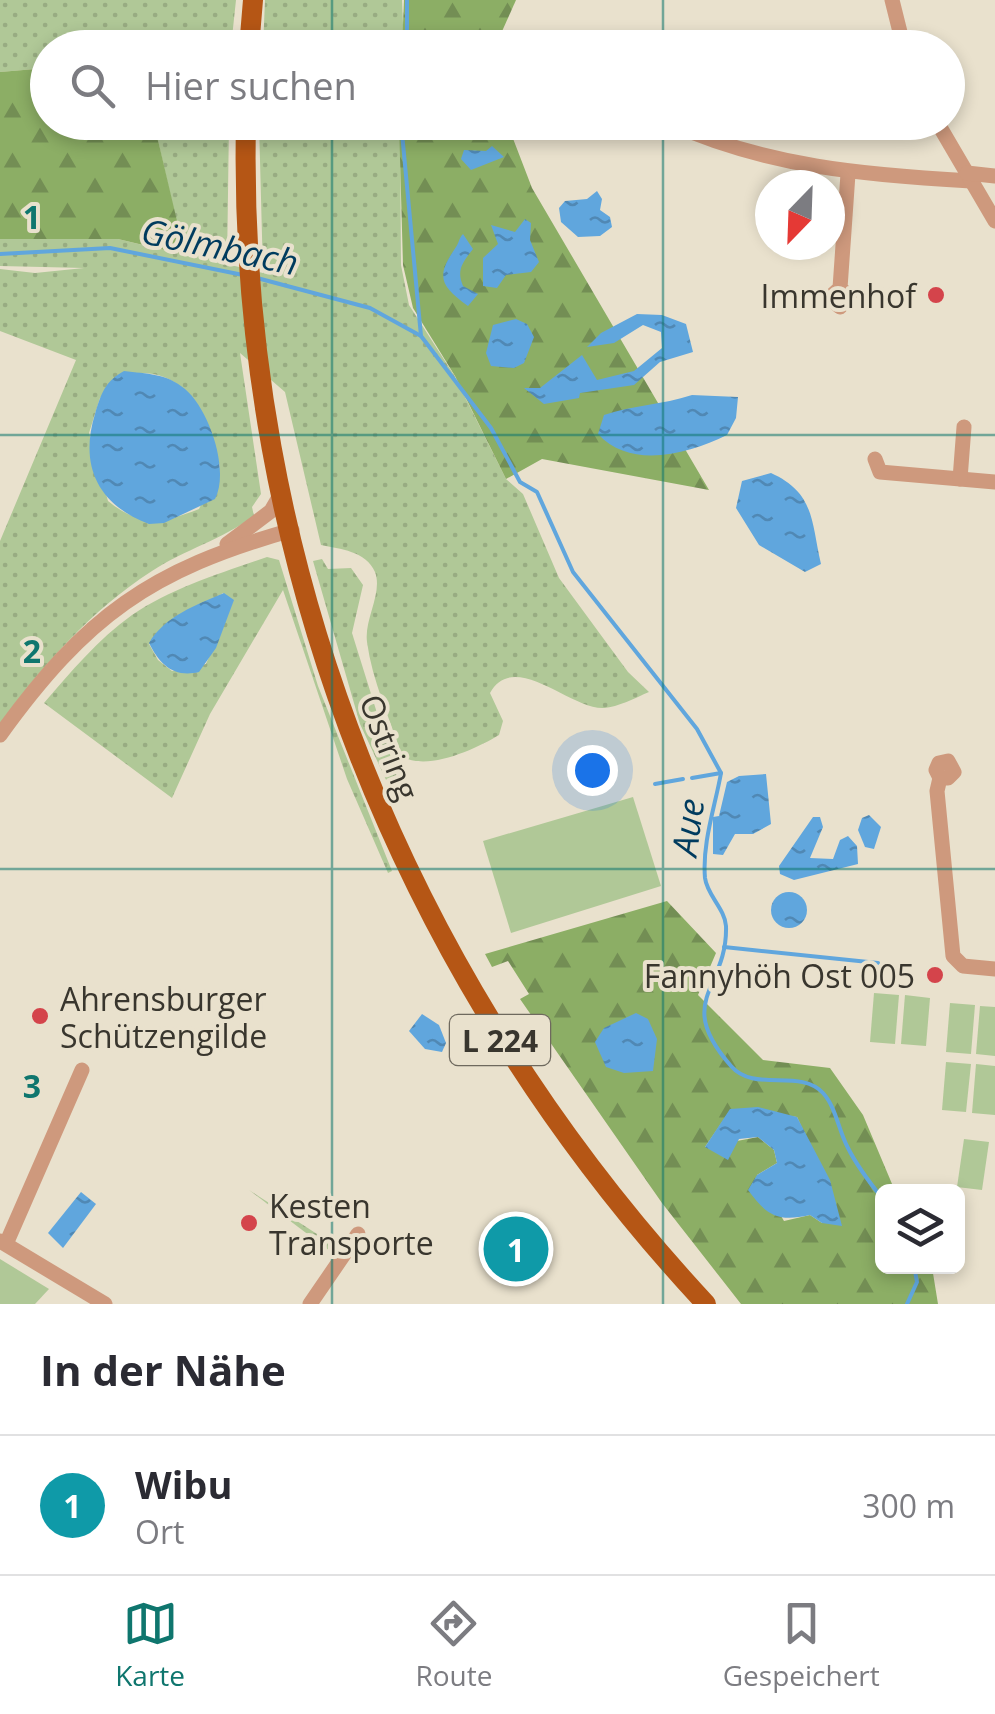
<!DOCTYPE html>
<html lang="de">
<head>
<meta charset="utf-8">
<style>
  :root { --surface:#fff; --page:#f7f7f7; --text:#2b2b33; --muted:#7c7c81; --line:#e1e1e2; --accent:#0f766e }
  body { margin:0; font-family:"Open Sans",sans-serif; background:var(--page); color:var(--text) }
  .controls { position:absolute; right:30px; bottom:30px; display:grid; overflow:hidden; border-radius:15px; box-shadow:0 5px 15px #0003 }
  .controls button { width:90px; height:90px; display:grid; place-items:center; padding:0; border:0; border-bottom:2px solid var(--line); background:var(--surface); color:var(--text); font:50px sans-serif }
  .compass { position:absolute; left:755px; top:170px; width:90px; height:90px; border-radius:50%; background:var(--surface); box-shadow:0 5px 15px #0003; rotate:203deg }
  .you { position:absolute; left:592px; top:770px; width:35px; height:35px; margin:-25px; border:8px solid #fff; border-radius:50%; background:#1a73e8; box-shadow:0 0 0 15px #1a73e833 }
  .badge { display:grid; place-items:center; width:65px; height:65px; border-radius:50%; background:var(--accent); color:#fff; font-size:32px; font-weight:700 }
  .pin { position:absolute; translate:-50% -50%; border:5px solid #fff; box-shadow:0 2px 10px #0006 }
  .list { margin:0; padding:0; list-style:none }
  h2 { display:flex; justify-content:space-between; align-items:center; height:130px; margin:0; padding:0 40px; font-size:42px }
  h2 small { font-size:32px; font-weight:400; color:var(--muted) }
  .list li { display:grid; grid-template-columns:65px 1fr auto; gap:30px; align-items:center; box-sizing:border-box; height:140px; padding:0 40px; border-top:2px solid var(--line) }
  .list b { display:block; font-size:38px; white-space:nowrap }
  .list p { margin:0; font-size:32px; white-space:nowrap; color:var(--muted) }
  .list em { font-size:32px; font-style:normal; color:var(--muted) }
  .icon { flex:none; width:55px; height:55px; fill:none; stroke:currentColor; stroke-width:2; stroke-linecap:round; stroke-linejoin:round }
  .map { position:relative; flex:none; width:995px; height:1304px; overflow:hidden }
  .search { position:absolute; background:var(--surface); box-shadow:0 5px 15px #0003; left:30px; right:30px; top:30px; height:110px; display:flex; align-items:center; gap:25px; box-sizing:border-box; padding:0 35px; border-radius:55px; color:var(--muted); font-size:38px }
  .sheet { height:270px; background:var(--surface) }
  nav { display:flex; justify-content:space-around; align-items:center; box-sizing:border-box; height:140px; border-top:2px solid var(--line); background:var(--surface); font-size:28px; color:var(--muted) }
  nav a { display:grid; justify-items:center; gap:5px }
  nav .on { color:var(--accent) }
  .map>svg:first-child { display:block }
  .grass { fill:url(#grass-dots); fill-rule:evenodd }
  .forest { fill:url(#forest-firs); fill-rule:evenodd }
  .green { fill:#b0c897 }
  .water { fill:url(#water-ripples) }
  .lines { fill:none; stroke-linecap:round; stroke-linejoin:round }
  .stream { stroke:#60a6dd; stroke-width:4 }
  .minor { stroke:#ce997d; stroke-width:15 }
  .major { stroke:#b55615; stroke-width:20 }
  .grid { fill:none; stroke:#0f766e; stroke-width:2.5; stroke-opacity:0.55 }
  .poi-dot { fill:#d4444b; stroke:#e9e1cd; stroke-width:4 }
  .labels { text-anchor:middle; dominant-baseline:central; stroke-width:8; stroke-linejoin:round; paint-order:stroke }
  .shield { fill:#e9e1cd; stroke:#6e695e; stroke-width:2.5 }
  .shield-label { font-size:30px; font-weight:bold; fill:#39362e }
  .poi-label { font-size:32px; fill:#39362e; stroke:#e9e1cd; text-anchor:end }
  .street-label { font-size:32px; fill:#39362e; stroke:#e9e1cd }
  .water-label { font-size:35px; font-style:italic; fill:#003b5e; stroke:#e9e1cd }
  .grid-label { font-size:32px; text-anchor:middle; font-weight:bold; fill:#0f766e; stroke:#e9e1cd; stroke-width:8; stroke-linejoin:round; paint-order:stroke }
</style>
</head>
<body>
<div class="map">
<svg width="995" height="1304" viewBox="0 0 995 1304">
  <defs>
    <pattern id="grass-dots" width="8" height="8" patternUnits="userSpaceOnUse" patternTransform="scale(2.5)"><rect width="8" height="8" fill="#b0c897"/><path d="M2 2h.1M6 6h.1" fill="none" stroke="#98ac82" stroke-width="1.8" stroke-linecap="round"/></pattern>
    <pattern id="forest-firs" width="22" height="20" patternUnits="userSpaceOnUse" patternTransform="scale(2.5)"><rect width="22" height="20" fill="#8cae65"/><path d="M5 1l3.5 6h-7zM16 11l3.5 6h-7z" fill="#738e54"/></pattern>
    <pattern id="water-ripples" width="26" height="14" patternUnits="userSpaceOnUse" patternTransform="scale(2.5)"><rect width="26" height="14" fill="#60a6dd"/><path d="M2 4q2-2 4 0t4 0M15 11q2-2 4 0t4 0" fill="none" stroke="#5088b4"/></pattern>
  </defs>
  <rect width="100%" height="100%" fill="#e9e1cd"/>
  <!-- grass -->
  <g class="grass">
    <path d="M0,0H236L231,47L48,48L47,68L0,72Z"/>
    <path d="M265,0H402L404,47L263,48Z"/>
    <path d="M154,123H229L227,264L263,273L259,123H400L401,265L409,305L454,375L506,479L523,494L559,578L628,672L649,692C635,698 618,707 604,708C571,710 514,649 490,693L503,721L499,735C476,749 426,772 402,756C390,719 372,680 367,642C364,619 383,593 375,572C366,551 340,549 321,545L285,392L240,353L261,494L252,507L254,516C223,539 184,550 152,571C91,610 42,666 0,724V541L76,360L0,331V269L35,273L84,268L0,266V239H118L184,255ZM142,373C193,374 207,424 220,466L199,509C163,523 140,527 108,501L89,433L100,398Z"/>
    <path d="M267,557L279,560L318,686L392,871L388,873L347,779L283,590L210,714L172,798L44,703C71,672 98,639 132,615C172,588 221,573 267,557ZM223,593L233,601L206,664L172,671L158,660L149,644Z"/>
    <path d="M322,559L328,569L351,568L363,585L352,633L397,777L387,782L360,724L313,561Z"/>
    <path d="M249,1190L334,1245L330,1251Z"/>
  </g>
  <!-- forest -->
  <g class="forest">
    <path d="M404,0H516L495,47L402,48Z"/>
    <path d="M47,68L48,122L154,123L185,255L118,239H0V72Z"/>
    <path d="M399,123H507L532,188L709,490L542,459L506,479L455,376L413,308L403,265Z"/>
    <path d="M667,901L716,953L698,995L763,1060L830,1068L863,1115L895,1191L882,1192V1266L932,1267L938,1304H741L662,1203L520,999L529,994L508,961L492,967L485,954ZM731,1109L797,1117L812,1149L822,1223L810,1215L784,1221L757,1175L777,1163L774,1150L758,1137L705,1147Z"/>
  </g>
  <!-- green -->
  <g class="green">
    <path d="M633,797L661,886L511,933L483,841Z"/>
    <path d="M874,993L899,995L895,1044L870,1042Z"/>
    <path d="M905,995L930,998L926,1046L901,1044Z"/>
    <path d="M950,1003L975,1005L971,1054L946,1052Z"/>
    <path d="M980,1006L995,1007V1056L976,1054Z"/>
    <path d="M946,1062L971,1064L966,1112L942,1110Z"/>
    <path d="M976,1064L995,1066V1115L972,1113Z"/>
    <path d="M964,1139L989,1142L982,1190L957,1187Z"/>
    <path d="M0,1259L49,1289L35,1304H0Z"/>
  </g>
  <!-- water -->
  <g class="water">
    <path d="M492,146L504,157L471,170L461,159L464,150L486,151Z"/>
    <path d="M597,191L602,199L600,210L610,217L612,227L600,236L578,237L561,222L559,208L565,201L587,199Z"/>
    <path d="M525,219L531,223L530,240L539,262L531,272L506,275L497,288L483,286V258L498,244L491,225L515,232Z"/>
    <path d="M463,234L473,249C463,262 456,270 463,286L478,294L468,306C439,285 436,276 456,247C459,243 459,238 463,234Z"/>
    <path d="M637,314L662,315L686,324L693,352L660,362L634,385L580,393L579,398L544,404L524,388H540L582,355L597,380L634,371L662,348L661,332L643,325L614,343L587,347L601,333Z"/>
    <path d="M516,319L527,324L534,337L524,363L514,368L491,366L486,353L493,325Z"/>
    <path d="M124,371C147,374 166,373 185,389C209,409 230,470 215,499L164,523L149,524C98,505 79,466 95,414C101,394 105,381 124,371Z"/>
    <path d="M692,395L738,397L736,418L727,435C688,454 631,470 598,434L604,415C633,405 662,405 692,395Z"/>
    <path d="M771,473C815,493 811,521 821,564L805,572L759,545L736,508L742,481Z"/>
    <path d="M224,593L234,600L216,648L199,672C174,678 160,665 149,643C165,616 196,605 224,593Z"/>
    <path d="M766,774L771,824L753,834H735L723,855L713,854V817L719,816L727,782L739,776Z"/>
    <path d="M869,815L881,827L874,849L865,847L858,830L862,818Z"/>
    <path d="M813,817H820L823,827L810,858L833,859L840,840L848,836L857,846L858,864L794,880L780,874L779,866Z"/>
    <circle cx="789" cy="910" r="18"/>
    <path d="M636,1013L648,1019L657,1039L653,1071L624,1073L606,1067L595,1042L604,1028Z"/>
    <path d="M422,1014L439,1025L446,1043L442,1052L425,1049L409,1031Z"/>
    <path d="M758,1107L797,1117L830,1180L842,1226L822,1223L810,1215C778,1222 767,1216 748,1190L757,1175L777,1163L774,1150L758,1137L739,1139L728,1160L705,1147L730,1109Z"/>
    <path d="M81,1192L96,1204L63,1248L48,1233Z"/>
  </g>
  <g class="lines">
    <!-- stream -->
    <g class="stream">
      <path d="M407,48V0"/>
      <path d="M401,122L421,336"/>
      <path d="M0,254L110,248L243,275"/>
      <path d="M257,278L370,308L421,336L491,428L520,482L537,492L573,572L697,729L721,773C715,807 702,843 705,878C707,895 725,909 726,926C728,989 673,1000 731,1066C754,1093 800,1068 823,1093C836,1107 839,1132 848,1148C857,1166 870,1183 882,1198"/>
      <path d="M692,778L721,773"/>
      <path d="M655,784L683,779"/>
      <path d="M724,947L878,963"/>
      <path d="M907,1304L917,1282L914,1266"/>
    </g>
    <!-- minor -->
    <g class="minor">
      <path d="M892,0L904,48"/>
      <path d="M668,122C766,167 866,175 971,181"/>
      <path d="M937,122L995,221"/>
      <path d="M967,173L995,176"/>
      <path d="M840,288L849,296L840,307L829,298L840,288L848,174"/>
      <path d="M875,459L880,472L995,482"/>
      <path d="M960,479L964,427"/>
      <path d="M227,544L271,511L282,492"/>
      <path d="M0,735C86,616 150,570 292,530"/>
      <path d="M940,778H948L954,772L948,761L939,763L936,770L940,778L937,791L953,956L963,966L995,969"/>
      <path d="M0,1241L105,1304"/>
      <path d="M6,1244L82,1070"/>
      <path d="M310,1304L358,1234"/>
    </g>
    <!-- major -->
    <g class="major">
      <path d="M249,48L253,0"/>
      <path d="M246,122C236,563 407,983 706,1304"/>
    </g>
  </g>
  <!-- grid -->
  <path class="grid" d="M332,0V48M663,0V48M332,122V1304M663,122V1304M0,435H995M0,869H995"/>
  <!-- markers -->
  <g class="poi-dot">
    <circle cx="936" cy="295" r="10"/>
    <circle cx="935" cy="975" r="10"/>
    <circle cx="40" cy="1016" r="10"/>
    <circle cx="249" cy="1223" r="10"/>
  </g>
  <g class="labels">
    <!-- shield labels -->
    <rect class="shield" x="450" y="1015" width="100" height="50" rx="8"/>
    <g class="shield-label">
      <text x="500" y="1040">L 224</text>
    </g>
    <!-- poi labels -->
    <g class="poi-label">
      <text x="916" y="295">Immenhof</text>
      <text x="915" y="975">Fannyhöh Ost 005</text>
      <text x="60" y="998" text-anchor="start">Ahrensburger<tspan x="60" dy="37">Schützengilde</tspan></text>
      <text x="269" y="1205" text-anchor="start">Kesten<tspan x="269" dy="37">Transporte</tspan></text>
    </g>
    <!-- street labels -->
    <g class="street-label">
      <text transform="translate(390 747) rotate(69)">Ostring</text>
    </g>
    <!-- water labels -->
    <g class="water-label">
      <text transform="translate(220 246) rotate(12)">Gölmbach</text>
      <text transform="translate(687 827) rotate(-82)">Aue</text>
    </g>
  </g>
  <g class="grid-label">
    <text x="32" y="229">1</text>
    <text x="32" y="663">2</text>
    <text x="32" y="1098">3</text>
  </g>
</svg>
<div class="controls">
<button><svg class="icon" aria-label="layers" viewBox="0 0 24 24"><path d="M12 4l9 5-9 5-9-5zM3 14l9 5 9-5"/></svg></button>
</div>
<svg class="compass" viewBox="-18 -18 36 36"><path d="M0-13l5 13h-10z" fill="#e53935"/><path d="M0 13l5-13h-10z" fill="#7c7c81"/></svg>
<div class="you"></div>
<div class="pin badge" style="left:516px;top:1249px;background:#0f9aa8">1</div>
<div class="search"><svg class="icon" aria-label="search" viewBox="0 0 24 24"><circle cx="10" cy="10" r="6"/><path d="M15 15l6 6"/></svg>Hier suchen</div>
</div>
<section class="sheet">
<h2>In der Nähe<small></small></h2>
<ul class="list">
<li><span class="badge" style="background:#0f9aa8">1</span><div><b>Wibu</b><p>Ort</p></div><em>300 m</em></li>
</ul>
</section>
<nav>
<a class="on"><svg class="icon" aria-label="map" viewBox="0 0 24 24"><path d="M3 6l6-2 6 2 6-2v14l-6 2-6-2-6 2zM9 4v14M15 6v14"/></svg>Karte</a>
<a><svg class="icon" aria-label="directions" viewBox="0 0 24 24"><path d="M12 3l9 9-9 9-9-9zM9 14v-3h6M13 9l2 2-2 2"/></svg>Route</a>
<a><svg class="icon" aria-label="saved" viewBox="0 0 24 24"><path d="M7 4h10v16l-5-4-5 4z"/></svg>Gespeichert</a>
</nav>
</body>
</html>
